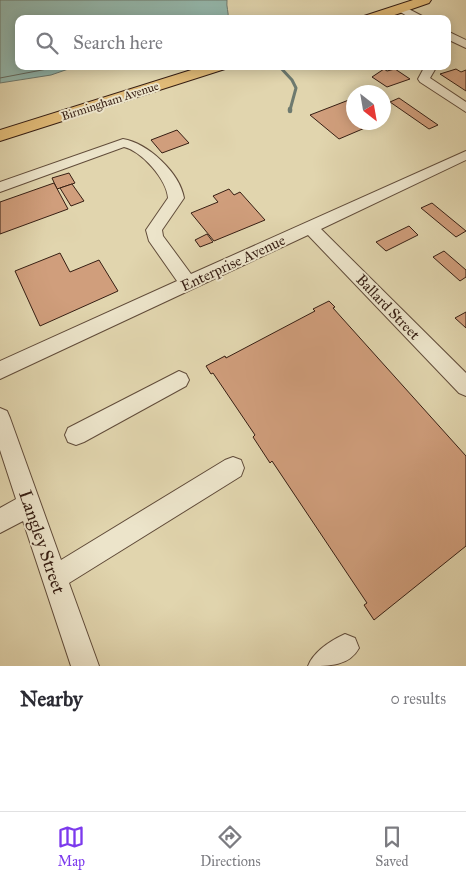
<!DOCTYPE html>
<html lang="en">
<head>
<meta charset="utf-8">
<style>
  :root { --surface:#fff; --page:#f7f7f7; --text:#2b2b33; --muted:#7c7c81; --line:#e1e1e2; --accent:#7c3aed }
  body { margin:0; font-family:"IM FELL Great Primer",serif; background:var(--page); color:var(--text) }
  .compass { position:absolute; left:346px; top:85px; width:45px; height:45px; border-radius:50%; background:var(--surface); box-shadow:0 2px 12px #0003; rotate:149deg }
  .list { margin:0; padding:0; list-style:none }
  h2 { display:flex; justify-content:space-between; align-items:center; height:65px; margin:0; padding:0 20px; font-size:21px }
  h2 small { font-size:16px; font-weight:400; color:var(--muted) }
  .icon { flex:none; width:28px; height:28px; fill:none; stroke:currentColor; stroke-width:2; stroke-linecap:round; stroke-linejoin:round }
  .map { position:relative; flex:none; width:466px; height:666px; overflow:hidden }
  .search { position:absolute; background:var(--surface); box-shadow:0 2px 12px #0003; left:15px; right:15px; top:15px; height:55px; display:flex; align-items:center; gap:12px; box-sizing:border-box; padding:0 18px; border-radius:10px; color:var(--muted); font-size:19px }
  .sheet { height:145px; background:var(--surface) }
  nav { display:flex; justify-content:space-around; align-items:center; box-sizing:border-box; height:70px; border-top:1px solid var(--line); background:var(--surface); font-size:14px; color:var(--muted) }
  nav a { display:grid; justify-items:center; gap:2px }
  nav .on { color:var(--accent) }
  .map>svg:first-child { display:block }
  .water { fill:#94b8ad; stroke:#6e7a6f }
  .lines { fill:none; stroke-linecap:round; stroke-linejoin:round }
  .shore { stroke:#656b60; stroke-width:1 }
  .stream-far1 { stroke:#6e7a6f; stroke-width:3 }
  .stream { stroke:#6e7a6f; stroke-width:4.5 }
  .building { fill:#d09e7c; stroke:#361e13 }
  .minor-casing { stroke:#614c3a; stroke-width:2 }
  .major-casing { stroke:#361e13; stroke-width:2 }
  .minor { fill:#ece4ca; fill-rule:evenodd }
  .major { fill:#e0ba77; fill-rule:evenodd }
  .labels { text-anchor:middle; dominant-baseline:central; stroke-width:4; stroke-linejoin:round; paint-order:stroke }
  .far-street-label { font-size:12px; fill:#361e13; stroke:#ece4ca }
  .street-label { font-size:15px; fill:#361e13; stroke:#ece4ca }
  .near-street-label { font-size:18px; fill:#361e13; stroke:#ece4ca }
</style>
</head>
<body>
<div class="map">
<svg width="466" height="666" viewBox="0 0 466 666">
  <rect width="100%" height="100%" fill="#e1d5ae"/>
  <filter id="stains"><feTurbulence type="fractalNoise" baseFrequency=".004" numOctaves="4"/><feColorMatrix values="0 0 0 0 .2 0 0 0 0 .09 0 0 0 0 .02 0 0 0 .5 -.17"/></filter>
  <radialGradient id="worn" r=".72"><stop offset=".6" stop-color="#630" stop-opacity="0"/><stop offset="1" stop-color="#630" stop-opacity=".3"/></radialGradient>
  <!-- water -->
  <path class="water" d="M0,0H227C226,7 229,12 228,19H19V66H77L51,75L0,83Z"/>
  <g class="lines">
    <!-- shore -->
    <path class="shore" d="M0,78L63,66"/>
    <!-- stream-far1 -->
    <path class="stream-far1" d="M279,66L292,80L296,88L290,110"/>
    <!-- stream -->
    <path class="stream" d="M290,111V109"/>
  </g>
  <!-- building -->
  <g class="building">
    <path d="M384,69L387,71L395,69L410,79L387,87L372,77Z"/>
    <path d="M456,69L461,72L466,70V91L440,74Z"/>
    <path d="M354,98V122H379L339,139L310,115Z"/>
    <path d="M399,98L438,125L429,129L390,102Z"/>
    <path d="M177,130L189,143L162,153L151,140Z"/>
    <path d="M69,173L75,183L57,189L52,178Z"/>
    <path d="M54,183L68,209L0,234V202Z"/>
    <path d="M72,184L84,201L71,206L60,188Z"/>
    <path d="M229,189L234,195L240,192L265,220L214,241L191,213L218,202L213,196Z"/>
    <path d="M432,203L466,231L456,237L421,208Z"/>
    <path d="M409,226L418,235L386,251L376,242Z"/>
    <path d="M207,234L213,242L200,247L195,240Z"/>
    <path d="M444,251L466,270V277L460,281L433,257Z"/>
    <path d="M60,253L70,272L99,260L118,291L40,326L15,271Z"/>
    <path d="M329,301L335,307L333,308L466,456V546L374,620L364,605L367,603L272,461L270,463L253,437L255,435L213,373L211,374L206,366L225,356L226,358L315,311L313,309Z"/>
    <path d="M466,312V328L455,318Z"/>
  </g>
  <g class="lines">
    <defs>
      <g id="minor">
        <path d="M401,5L424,17L425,19H412L397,10L396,8Z"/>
        <path d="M447,31L466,40V48L447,39Z"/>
        <path d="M425,66H437L430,78L466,102V112L420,82L418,79Z"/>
        <path d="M123,139C148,143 180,173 184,198L162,230L163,236L191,274L466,151V160L321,229L466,373V396L459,393L308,235L0,379V361L177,281L149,241L146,230L168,198C167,180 142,151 124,147L0,192V182Z"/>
        <path d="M179,371L186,374L189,380L186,386L84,442L76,445L68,442L65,435L68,428Z"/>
        <path d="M0,408L7,411L10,418L61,560L225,460L233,457L241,460L244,468L241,476L69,583L99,666H71L23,521L0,533V508L16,499L0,450Z"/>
        <path d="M345,634L355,638L359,648C349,666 330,666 308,666C314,651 330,641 345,634Z"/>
      </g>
      <g id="major">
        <path d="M413,0H431L429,3L383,19H363L364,16Z"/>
        <path d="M204,66H227L225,69L0,141V130Z"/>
      </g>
    </defs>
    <!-- minor casing -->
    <use href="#minor" class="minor-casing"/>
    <!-- major casing -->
    <use href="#major" class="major-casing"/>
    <!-- minor -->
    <use href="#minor" class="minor"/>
    <!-- major -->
    <use href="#major" class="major"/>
  </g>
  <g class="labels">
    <!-- far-street labels -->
    <g class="far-street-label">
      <text transform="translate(110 101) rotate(-18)">Birmingham Avenue</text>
    </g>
    <!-- street labels -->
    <g class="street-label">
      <text transform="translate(233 263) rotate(-25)">Enterprise Avenue</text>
      <text transform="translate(388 307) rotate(46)">Ballard Street</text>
    </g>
    <!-- near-street labels -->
    <g class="near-street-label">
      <text transform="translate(42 542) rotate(71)">Langley Street</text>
    </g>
  </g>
  <rect width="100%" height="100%" filter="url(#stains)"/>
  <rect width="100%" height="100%" fill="url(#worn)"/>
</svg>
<svg class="compass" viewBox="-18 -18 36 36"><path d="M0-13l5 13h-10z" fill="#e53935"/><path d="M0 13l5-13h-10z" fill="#7c7c81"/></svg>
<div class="search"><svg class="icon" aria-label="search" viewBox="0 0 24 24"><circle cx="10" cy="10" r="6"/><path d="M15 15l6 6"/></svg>Search here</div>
</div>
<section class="sheet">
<h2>Nearby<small>0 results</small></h2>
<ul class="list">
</ul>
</section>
<nav>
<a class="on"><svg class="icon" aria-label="map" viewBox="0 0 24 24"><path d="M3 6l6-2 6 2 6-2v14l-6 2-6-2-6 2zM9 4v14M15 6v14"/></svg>Map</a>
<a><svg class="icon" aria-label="directions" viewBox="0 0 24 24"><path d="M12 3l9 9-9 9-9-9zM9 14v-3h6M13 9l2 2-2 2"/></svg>Directions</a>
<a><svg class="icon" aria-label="saved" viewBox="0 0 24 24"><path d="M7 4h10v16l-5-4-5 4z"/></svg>Saved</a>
</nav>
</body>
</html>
